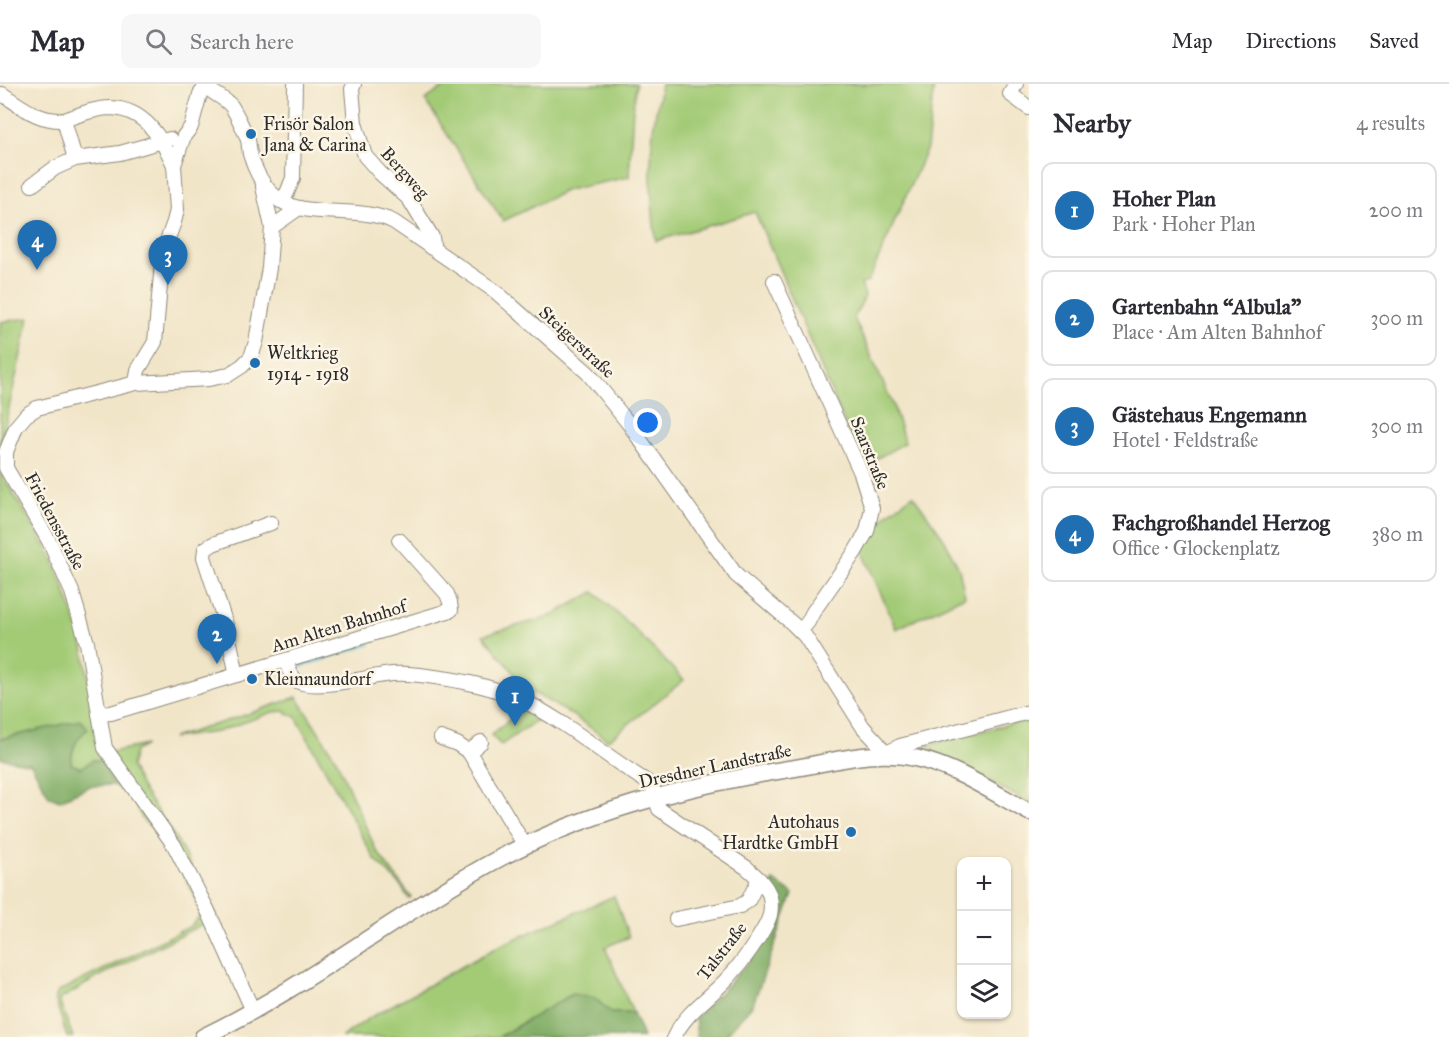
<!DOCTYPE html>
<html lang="en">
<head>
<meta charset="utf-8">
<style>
  :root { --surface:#fff; --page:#f7f7f7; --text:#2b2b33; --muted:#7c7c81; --line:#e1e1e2; --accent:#1f6fb2 }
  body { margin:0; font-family:"IM FELL Great Primer",serif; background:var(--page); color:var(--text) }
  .controls { position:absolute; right:18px; bottom:18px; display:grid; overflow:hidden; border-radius:12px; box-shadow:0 2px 4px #0004 }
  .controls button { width:54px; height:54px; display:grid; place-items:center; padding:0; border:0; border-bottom:2px solid var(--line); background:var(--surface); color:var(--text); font:30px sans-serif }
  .you { position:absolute; left:648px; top:339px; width:21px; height:21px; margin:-15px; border:4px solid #fff; border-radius:50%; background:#1a73e8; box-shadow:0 0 0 9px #1a73e833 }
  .badge { display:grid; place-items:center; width:39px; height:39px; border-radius:50%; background:var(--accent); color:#fff; font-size:20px; font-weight:700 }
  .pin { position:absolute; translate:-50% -50px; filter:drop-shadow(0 2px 3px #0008) }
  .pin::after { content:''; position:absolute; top:32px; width:21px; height:18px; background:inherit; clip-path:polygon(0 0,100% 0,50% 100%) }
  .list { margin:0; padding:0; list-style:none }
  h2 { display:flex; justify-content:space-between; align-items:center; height:78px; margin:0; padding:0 24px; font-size:26px }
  h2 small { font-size:20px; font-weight:400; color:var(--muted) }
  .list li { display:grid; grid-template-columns:39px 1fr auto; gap:18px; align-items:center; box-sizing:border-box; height:96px; margin:0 12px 12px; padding:0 12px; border:2px solid var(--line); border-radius:12px }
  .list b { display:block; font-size:22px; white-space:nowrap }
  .list p { margin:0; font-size:20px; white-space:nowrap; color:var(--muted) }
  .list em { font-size:20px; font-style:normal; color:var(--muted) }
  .icon { flex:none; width:33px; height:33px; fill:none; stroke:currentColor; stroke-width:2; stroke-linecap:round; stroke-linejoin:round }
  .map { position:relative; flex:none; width:1029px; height:953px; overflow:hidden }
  header { display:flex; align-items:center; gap:36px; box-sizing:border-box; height:84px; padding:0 30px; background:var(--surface); border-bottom:2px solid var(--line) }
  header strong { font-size:28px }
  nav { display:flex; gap:33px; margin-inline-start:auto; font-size:21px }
  .search { width:420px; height:54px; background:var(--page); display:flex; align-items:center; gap:15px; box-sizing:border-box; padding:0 21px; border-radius:12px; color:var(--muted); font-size:22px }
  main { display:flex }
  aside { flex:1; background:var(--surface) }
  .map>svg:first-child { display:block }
  .green { fill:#a3cb76; stroke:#677b50; stroke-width:1.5 }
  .forest { fill:#82af67; stroke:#566d49; stroke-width:1.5 }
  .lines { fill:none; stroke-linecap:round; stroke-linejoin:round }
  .stream { stroke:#54bcd1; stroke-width:3 }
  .minor-casing { stroke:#8e887a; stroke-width:16 }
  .tertiary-casing { stroke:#8e887a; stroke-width:19 }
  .minor { stroke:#fff; stroke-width:14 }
  .tertiary { stroke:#fff; stroke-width:16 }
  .poi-dot { fill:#1f6fb2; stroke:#fcf5e5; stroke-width:2 }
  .labels { text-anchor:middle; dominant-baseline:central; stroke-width:5; stroke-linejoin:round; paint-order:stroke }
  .poi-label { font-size:18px; fill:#2b2b2b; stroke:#fcf5e5; text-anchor:start }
  .street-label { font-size:18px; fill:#2b2b2b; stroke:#fcf5e5 }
</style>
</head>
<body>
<header>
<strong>Map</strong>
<div class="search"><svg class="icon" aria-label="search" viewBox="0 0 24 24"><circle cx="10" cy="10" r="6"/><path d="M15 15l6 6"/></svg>Search here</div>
<nav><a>Map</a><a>Directions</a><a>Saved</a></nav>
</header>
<main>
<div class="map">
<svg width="1029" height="953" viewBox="0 0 1029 953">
  <rect width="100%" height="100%" fill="#fcf5e5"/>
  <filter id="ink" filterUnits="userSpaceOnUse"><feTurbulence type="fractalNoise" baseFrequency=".0167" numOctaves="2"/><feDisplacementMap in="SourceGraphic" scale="12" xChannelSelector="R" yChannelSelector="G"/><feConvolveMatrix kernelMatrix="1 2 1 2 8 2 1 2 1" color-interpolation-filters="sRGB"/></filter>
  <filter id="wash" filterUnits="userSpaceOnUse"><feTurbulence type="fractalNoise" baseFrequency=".008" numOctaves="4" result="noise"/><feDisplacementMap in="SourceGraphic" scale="24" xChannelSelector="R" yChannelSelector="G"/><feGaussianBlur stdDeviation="1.35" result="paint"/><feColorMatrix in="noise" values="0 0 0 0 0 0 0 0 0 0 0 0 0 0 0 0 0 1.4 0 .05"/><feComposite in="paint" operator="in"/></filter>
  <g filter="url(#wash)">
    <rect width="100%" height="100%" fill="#f1e5c8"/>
    <!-- green -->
    <g class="green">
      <path d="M449,0H636L633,23L629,93L567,106L503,137L425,16Z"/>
      <path d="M661,0H934L927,64L868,198L861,200L865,212L854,234L893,321L905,359L863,382L755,128L656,157C651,121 649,82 653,46C655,30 659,15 661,0Z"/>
      <path d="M29,234L0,364V238Z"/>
      <path d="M0,388L54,476L81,551L102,670L146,661L135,667L131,683L143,706L178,758L217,833L96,894L59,916L73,953H67L55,914L58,908L191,842L200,832L201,824L165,755L143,736L134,718L125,707L113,701L102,677L93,676L81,684L71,680C72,665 75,655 88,645L81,636L0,655Z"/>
      <path d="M913,411L943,453L959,485L965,512L896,545L862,466L886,431Z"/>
      <path d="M594,508L630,541L684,596L608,656L572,631L527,605L483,551L549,533Z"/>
      <path d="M297,613L336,675L376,766L411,813L409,815L401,802L374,774L296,633L284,627L273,628L217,648L172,654L239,633Z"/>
      <path d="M525,623L541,633L501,661L491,651Z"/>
      <path d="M1029,635V719L924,662Z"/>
      <path d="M614,812L629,853L605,863L633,929H611L595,914L525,937L499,953H342L371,933L501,861Z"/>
    </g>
    <!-- forest -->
    <g class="forest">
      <path d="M81,636L88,645C75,655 72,665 71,680L81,684L93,676L102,677L113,701L90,702L60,716L49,712L31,680L0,674V655Z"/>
      <path d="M774,797L793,810L753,920L726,951L732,953H697L695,934C721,906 778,858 777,818C777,812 773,806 771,801Z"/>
      <path d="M572,910L595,914L611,929H633L643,953H499Z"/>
    </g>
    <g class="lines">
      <!-- stream -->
      <path class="stream" d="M298,583L369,560"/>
    </g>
  </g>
  <g filter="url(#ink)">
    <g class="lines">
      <defs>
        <g id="minor">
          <path d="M204,0C211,10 225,13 232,23C238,33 244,46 248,56C249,61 249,65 250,70C258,97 274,121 304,125C332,130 369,125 394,138L495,207L588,289L629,340L736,491L793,540L805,552L863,643L877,658L885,670L900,662L1029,628"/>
          <path d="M354,0L352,5L355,39L365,72L380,89L409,115L432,153L433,160L430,163"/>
          <path d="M1016,0L1010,10L1029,24"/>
          <path d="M2,10C24,24 38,37 64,36"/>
          <path d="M75,75L64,36C79,31 95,24 111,24C145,25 162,55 174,81"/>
          <path d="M32,101L55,84L75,75L120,69L170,55"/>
          <path d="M280,117L287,109L293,94L295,0"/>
          <path d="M272,143L299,124"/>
          <path d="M774,197L861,389L872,424L867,447L855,468L813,528L808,538L800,547"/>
          <path d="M136,299L138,286L155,258L163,168L174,138L177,126L174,81L184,52L191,43L200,10L206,3"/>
          <path d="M286,577C288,584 291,593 297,597C316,607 370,592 392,590C401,589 411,590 420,591C454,595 490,601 522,616C567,638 606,673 649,699L652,702L659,725L747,784C756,792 767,801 770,813C771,818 771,826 770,831C765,848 739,883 726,896C708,915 686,928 674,953"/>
          <path d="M237,591L226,541L204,473L205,465L213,460L271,439"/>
          <path d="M99,630L111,629L451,526L450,518L447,510L399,456"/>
          <path d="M441,654L457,660L469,668L525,762"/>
          <path d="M469,668L481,658"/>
          <path d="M676,835L740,822L748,817L759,795"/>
          <path d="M253,927L208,827L174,761L105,664L87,559L72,508L49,457L6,384V368L16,343L26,331L37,324L136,299L209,295L228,291L242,282L251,273L256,258L269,184L272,143L263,103"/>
        </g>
        <path id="tertiary" d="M203,953C302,905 391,835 487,781C580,729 684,702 789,685C829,679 874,664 915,674C956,683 992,708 1029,728"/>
      </defs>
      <!-- minor casing -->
      <use href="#minor" class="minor-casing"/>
      <!-- tertiary casing -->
      <use href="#tertiary" class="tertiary-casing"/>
      <!-- minor -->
      <use href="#minor" class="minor"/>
      <!-- tertiary -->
      <use href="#tertiary" class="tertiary"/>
    </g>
  </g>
  <!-- markers -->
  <g class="poi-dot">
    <circle cx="251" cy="50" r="6"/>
    <circle cx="255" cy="279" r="6"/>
    <circle cx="252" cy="595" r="6"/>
    <circle cx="851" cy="748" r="6"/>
  </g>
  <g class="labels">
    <!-- poi labels -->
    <g class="poi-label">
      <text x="263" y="40">Frisör Salon<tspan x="263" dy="21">Jana &amp; Carina</tspan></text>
      <text x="267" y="269">Weltkrieg<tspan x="267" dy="21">1914 - 1918</tspan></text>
      <text x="264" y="595">Kleinnaundorf</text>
      <text x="839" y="738" text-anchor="end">Autohaus<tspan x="839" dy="21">Hardtke GmbH</tspan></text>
    </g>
    <!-- street labels -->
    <g class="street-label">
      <text transform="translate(405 89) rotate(48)">Bergweg</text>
      <text transform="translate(577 258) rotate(43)">Steigerstraße</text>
      <text transform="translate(870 369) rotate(68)">Saarstraße</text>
      <text transform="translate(55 437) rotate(62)">Friedensstraße</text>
      <text transform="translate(339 542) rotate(-17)">Am Alten Bahnhof</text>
      <text transform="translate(715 682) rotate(-12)">Dresdner Landstraße</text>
      <text transform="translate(722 867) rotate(-52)">Talstraße</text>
    </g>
  </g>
</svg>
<div class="controls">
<button>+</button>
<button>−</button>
<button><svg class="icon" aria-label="layers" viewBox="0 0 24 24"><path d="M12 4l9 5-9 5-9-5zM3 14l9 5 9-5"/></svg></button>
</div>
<div class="you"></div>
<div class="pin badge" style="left:515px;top:642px">1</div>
<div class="pin badge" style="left:217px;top:580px">2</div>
<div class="pin badge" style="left:168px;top:201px">3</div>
<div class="pin badge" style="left:37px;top:186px">4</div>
</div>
<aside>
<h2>Nearby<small>4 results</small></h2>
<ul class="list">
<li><span class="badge">1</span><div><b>Hoher Plan</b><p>Park · Hoher Plan</p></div><em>200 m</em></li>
<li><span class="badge">2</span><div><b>Gartenbahn “Albula”</b><p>Place · Am Alten Bahnhof</p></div><em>300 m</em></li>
<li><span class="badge">3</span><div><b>Gästehaus Engemann</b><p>Hotel · Feldstraße</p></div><em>300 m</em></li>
<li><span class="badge">4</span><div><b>Fachgroßhandel Herzog</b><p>Office · Glockenplatz</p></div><em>380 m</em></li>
</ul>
</aside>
</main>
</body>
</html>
